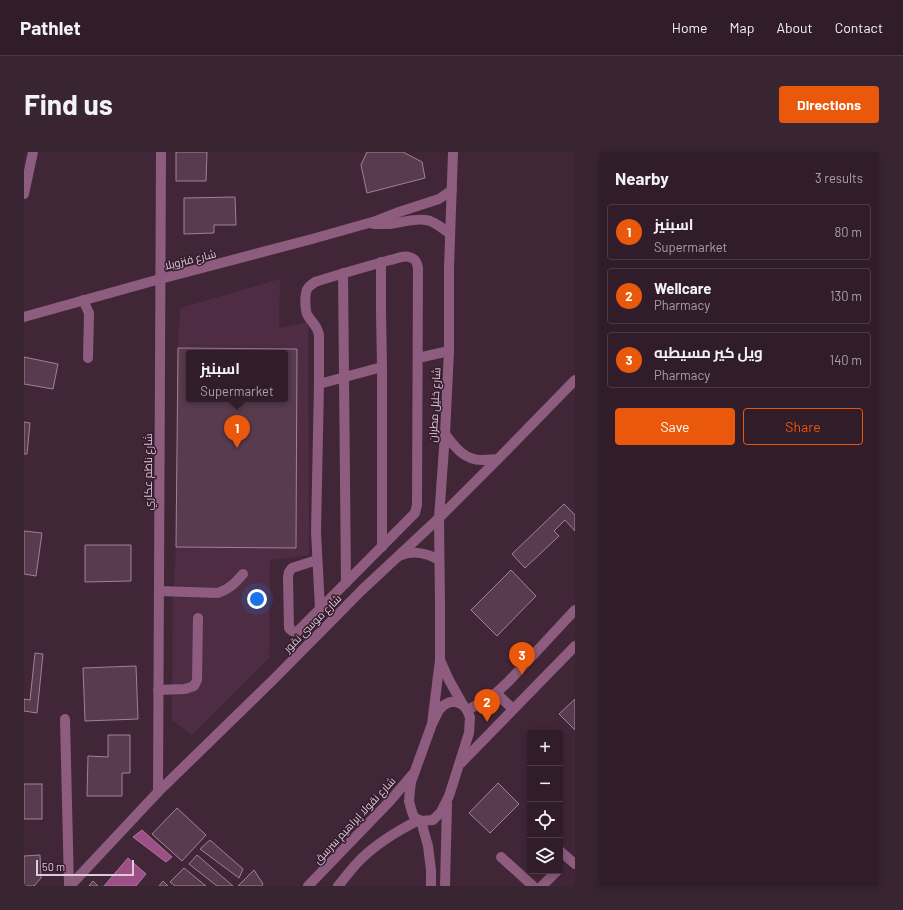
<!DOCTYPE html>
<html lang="en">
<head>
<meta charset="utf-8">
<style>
  :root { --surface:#311c2a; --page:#392532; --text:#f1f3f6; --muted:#a8a1a8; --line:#4c3a47; --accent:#ea580c }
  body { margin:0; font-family:Barlow,Cairo,sans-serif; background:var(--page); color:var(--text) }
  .controls { position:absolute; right:12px; bottom:12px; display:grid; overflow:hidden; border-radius:4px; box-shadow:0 2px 10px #0003 }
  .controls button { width:36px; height:36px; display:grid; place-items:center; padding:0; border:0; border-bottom:1px solid var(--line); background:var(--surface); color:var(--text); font:20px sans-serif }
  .scale { position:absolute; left:12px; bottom:10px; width:98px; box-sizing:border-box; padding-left:4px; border:2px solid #ddcbd7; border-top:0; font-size:11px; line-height:14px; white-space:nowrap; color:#ddcbd7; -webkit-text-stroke:3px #361c2e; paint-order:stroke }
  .you { position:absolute; left:233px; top:447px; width:14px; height:14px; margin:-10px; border:3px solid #fff; border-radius:50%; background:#1a73e8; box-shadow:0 0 0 6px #1a73e833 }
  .badge { display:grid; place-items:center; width:26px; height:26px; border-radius:50%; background:var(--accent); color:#fff; font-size:13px; font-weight:700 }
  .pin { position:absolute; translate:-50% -33px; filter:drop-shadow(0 1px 2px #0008) }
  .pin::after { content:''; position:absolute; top:21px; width:14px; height:12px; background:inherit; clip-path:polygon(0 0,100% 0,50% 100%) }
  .popup { position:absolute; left:162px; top:198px; width:102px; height:52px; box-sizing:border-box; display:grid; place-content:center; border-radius:4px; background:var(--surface); filter:drop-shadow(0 1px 3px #0005); font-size:13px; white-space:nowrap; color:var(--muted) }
  .popup b { font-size:15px; color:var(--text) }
  .popup::after { content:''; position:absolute; left:50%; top:100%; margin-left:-8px; border:8px solid transparent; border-top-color:var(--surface) }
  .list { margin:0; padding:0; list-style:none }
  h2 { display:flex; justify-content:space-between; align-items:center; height:52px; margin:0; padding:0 16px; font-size:17px }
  h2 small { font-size:13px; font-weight:400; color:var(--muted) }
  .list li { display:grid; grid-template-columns:26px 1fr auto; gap:12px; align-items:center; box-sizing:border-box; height:56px; margin:0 8px 8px; padding:0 8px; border:1px solid var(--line); border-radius:4px }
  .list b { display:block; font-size:15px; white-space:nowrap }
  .list p { margin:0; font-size:13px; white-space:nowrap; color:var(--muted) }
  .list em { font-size:13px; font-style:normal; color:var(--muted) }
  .actions { display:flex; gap:8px; padding:12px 16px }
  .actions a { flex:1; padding:9px 0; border:1px solid var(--accent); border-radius:4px; text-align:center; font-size:14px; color:var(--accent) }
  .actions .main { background:var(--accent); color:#fff }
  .icon { flex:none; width:22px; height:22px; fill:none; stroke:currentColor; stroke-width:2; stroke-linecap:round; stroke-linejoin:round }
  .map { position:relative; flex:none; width:551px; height:734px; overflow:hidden; border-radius:4px }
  header { display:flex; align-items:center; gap:24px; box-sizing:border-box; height:56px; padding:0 20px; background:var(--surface); border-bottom:1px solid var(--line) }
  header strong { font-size:19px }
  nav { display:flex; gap:22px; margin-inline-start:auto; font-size:14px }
  .intro { display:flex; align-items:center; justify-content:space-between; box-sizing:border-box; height:96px; padding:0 24px }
  h1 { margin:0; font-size:28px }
  .button { padding:10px 18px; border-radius:4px; background:var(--accent); color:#fff; font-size:14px; font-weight:700 }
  main { display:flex; gap:24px; padding:0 24px }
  aside { flex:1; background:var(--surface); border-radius:4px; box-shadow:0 2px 10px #0003 }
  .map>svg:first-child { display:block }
  .built { fill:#4e2d44; fill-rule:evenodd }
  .water { fill:#9c5086; stroke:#b0759e }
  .building { fill:#583b4e; stroke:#a18196; fill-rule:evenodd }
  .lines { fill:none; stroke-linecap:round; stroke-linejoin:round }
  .minor { stroke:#8e5c7e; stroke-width:10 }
  .labels { text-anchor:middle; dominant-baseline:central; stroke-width:3; stroke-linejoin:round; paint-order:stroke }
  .street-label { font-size:11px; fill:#ddcbd7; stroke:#361c2e }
</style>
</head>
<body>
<header>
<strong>Pathlet</strong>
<nav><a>Home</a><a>Map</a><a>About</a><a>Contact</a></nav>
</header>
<div class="intro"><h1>Find us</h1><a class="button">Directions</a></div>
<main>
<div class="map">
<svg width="551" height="734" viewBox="0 0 551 734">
  <rect width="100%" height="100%" fill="#412638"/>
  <!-- built -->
  <path class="built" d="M256,127L255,176L284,170L285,403L246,408L245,506L168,583L148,568L149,448L152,395L154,196L156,156ZM165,201H261V247H165Z"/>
  <!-- water -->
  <g class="water">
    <path d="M118,678L148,705L142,710L109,685Z"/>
    <path d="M104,706L122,722L112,734H80Z"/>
  </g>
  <!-- building -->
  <g class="building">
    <path d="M152,0H183L182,29H152Z"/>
    <path d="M343,0H379L398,10L401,26L343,41L337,13Z"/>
    <path d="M211,45L212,73H190V81L160,82V46Z"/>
    <path d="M154,196L273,197L272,396L152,395ZM165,201H261V247H165Z"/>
    <path d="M0,205L34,212L29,237L0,232Z"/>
    <path d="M0,270L6,271L3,302H0Z"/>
    <path d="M540,352L551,363V379L541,368L530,379L535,384L501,416L488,402Z"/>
    <path d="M0,379L18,381L12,424L0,422Z"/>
    <path d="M61,393H107V429L61,430Z"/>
    <path d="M487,418L512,444L473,484L447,458Z"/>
    <path d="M11,501L19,502L13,561L0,559V547L6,548Z"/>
    <path d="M112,514L114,567L61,569L59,516Z"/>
    <path d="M551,547V578L535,562Z"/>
    <path d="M84,583H106V621H98V644H63L64,604L84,605Z"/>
    <path d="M474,631L495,652L466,681L445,661Z"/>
    <rect x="0" y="632" width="18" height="35"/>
    <path d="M153,656L182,683L158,709L128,682Z"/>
    <path d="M186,688L219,717L215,726L176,697Z"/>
    <path d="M16,703L17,726L10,734H0V704Z"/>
    <path d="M173,703L209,734H193L165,712Z"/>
    <path d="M160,716L182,734H151L146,730Z"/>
    <path d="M230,718L239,732L238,734H214Z"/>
    <path d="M69,729L74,734H65Z"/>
    <path d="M139,729L144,734H135Z"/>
  </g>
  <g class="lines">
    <!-- minor -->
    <g class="minor">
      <path d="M0,42L9,0"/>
      <path d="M349,72C354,72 360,72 365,72C377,71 390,66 402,68C411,69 419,77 426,82"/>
      <path d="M357,110V161L358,215V395"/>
      <path d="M319,121L322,431"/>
      <path d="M59,148L65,161L64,206"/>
      <path d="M0,165L136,127L288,87L352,69L375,60L415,47L428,38"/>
      <path d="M394,206L425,199"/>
      <path d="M295,232L358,215"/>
      <path d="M421,282C431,295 440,308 458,308C463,308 469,307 474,307"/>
      <path d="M375,404C388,398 403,401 415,408"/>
      <path d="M293,408L268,416L265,420L264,425L265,476C267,479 269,480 273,480L391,361L393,353L394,116C393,110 391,106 385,105C379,103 372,107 366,108C341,115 316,122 291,130C289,132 285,134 284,136C280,141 281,160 284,164C289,172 293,173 295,183V232L292,380L296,457"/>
      <path d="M135,439L194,441C206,437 211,431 219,422"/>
      <path d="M416,508L425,528L439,553"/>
      <path d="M134,538L161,537L170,534L173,528L174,466"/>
      <path d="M472,541L489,557"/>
      <path d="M443,558L461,549L472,541L484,530L551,458"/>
      <path d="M41,567L45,734"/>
      <path d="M408,572L415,558L420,553L426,550H432L439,553L443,558L446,565L445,581L425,644L417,660L409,668L397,669L393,667L390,665L388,660L385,649L386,638L387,630L408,572L416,508V452L415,366L421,282L425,199V116L429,0"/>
      <path d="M437,611L551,494"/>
      <path d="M134,640L137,0"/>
      <path d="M397,669L404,694L407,718V734"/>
      <path d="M536,699L551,712"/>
      <path d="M477,705L509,734"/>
      <path d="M46,734L134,640L249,528L338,438L415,366L474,307L551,228"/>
      <path d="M284,734L366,649L388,623"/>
      <path d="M314,734C321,726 328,716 336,708C353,691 373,679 395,668"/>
      <path d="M421,734L423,652"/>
      <path d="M518,734L533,719"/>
    </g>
  </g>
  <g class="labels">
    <!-- street labels -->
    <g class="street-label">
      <text transform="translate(166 107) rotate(-14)">شارع فنزويلا</text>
      <text transform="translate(410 253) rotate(-87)">شارع خليل مطران</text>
      <text transform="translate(123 320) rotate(-90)">شارع ناظم عكاري</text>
      <text transform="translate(288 471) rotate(-45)">شارع موسى نمّور</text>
      <text transform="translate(330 668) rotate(-47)">شارع نقولا إبراهيم سرسق</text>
    </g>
  </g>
</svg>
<div class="controls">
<button>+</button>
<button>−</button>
<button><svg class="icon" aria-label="locate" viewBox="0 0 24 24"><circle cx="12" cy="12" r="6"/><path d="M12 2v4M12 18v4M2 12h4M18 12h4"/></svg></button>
<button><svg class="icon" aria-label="layers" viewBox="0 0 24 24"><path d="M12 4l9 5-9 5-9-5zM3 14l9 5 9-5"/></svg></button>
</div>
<div class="scale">50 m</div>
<div class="you"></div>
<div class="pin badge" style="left:213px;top:296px">1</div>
<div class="popup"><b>اسبنيز</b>Supermarket</div>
<div class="pin badge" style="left:463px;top:570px">2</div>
<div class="pin badge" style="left:498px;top:523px">3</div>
</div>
<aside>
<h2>Nearby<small>3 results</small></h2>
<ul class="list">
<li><span class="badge">1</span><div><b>اسبنيز</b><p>Supermarket</p></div><em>80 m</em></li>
<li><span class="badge">2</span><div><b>Wellcare</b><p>Pharmacy</p></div><em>130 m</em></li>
<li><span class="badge">3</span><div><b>ويل كير مسيطبه</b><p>Pharmacy</p></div><em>140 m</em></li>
</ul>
<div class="actions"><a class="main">Save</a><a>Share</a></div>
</aside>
</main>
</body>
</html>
